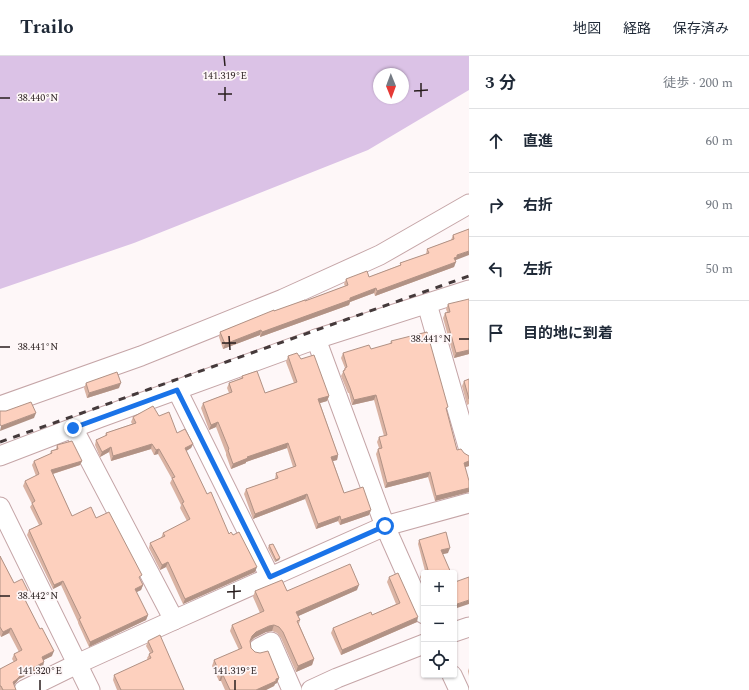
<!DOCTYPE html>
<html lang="ja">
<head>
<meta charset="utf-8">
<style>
  :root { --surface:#fff; --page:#f6f6f7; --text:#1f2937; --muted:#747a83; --line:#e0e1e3 }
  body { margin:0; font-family:Spectral,"Noto Sans JP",serif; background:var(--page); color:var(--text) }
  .controls { position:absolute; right:12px; bottom:12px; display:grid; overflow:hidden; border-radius:4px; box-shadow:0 1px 3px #0004 }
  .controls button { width:36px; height:36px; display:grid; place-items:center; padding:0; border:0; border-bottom:1px solid var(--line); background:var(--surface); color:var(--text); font:20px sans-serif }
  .compass { position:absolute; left:373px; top:12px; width:36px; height:36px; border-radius:50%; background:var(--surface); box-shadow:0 1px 3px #0004; rotate:179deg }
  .stop { position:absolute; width:12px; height:12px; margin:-9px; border:3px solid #1a73e8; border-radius:50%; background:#fff }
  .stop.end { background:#1a73e8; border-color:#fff; box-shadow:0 1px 4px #0008 }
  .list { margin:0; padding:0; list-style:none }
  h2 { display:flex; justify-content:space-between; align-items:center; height:52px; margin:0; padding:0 16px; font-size:17px }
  h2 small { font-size:13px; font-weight:400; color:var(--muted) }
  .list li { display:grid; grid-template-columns:26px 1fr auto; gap:12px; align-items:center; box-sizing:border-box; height:64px; padding:0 16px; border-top:1px solid var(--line) }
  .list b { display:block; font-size:15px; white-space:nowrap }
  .list em { font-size:13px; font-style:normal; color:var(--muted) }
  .icon { flex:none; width:22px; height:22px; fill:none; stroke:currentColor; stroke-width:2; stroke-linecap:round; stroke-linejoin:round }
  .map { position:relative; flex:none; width:469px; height:634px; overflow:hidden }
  header { display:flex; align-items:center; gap:24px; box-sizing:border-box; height:56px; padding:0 20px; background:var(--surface); border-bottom:1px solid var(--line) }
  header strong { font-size:19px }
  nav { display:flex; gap:22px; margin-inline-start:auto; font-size:14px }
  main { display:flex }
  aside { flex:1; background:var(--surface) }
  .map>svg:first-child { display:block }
  .water { fill:#dbc2e6; fill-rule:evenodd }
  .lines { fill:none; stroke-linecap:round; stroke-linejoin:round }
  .minor-casing { stroke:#c5a5a7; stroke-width:21 }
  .minor { stroke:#fff; stroke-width:19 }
  .rail { stroke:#453a3b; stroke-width:3; stroke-dasharray:7 7; stroke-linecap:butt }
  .wall { fill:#dab3a3 }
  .shaded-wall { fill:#b19285 }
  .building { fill:#fdd0be; stroke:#b19285 }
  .route { stroke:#1a73e8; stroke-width:5 }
  .ticks { fill:none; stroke:#291e1e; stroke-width:1.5 }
  .ticks-label { font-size:10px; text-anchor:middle; fill:#291e1e; stroke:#fef7f8; stroke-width:3.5; stroke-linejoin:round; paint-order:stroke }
</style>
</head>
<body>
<header>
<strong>Trailo</strong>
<nav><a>地図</a><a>経路</a><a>保存済み</a></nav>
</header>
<main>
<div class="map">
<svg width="469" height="634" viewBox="0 0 469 634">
  <rect width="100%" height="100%" fill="#fef7f8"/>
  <!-- water -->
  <path class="water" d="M0,0H469V34L368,94L134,187L0,233ZM379,18H403V42H379Z"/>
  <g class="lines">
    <defs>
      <g id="minor">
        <path d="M427,248L469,394"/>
        <path d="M316,283L385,470L424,558"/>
        <path d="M177,334L270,521"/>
        <path d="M0,350L141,300L283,243L380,199L469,148"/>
        <path d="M73,372L174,564"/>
        <path d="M0,400L99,362L316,283L469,234"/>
        <path d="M0,451L90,634"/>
        <path d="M454,576L469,571"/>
        <path d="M259,592L271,586L292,634"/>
        <path d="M452,619L459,634"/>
        <path d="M24,634L77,608L174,564L385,470L469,447"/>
        <path d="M311,634L337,622L424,588"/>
      </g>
    </defs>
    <!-- minor casing -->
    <use href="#minor" class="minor-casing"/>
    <!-- minor -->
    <use href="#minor" class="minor"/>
    <!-- rail -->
    <path class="rail" d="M0,386L469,220"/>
  </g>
  <!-- wall -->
  <g class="wall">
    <path d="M469,173L456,204L454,211L375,240L374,237L350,246L349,249L260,281V279L223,293L219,281L220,276L274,255L305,245L345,230L344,228L346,223L369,221L400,209V207L426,198L427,193L451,184L453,179Z"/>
    <path d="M448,248L469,298L454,302L443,262L445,257L447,256L446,253Z"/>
    <path d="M391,285L447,355L457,394L469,400V410L465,411L469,436L435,445L428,421L385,432L376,398L378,393L379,392L377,386L379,381L384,380L374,344L352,349L349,337H348L341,320L345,312L341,302L343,297L371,293L390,288Z"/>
    <path d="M288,300L301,303L329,340L327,345L320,347L338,399L337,404L333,405L344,437L371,454L369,459L340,469L338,465L316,473L305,443L253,463L244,438L246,433L275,423L276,417L293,411L287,392L246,406V407L231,413L226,399V397L216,371L209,374L201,352L203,347L229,337L227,332L229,327L241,322L242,320L265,337L294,327L286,306Z"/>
    <path d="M469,323V348L467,349L462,330L464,325Z"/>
    <path d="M86,327L119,332L87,342L84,332Z"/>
    <path d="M159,360L177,377L193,388L191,392L186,395L207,438L229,478L255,516L183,548L166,511L160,514L149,492L150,487L161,482L163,477L187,465L180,452L181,449L170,427L172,423L158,398L154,399L151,393L111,405L109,396L100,401L95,389L96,384L105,380L106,377L132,368L131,366L133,361Z"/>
    <path d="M57,389L82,405L80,409L53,418L72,460L96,462L140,524L143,529L141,534L136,536L148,559L146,564L89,591L78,567V566L61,529L53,533L27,479L29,474L39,469L30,451L32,448L23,430L25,425L36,420L32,409L34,405L50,398L51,395L56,393Z"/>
    <path d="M419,484L448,497L442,498L451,517H424V531L420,521L422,517L425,515L418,488Z"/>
    <path d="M269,489L280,502L279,504L275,506L268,492Z"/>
    <path d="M0,500L14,527L26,539L24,541L52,600L43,604V611L19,623L14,629L16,634H0V613L14,606L12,603L14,598L19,596L9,577L1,581L0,579Z"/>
    <path d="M389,521L417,566L341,599L331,577L333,572L372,559L396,548L387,526Z"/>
    <path d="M357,534L298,560L300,564L299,568L314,603L312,609L296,616L281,582L277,577L272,575L266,576L254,582L250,586L251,592L279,622L277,627L275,628L274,630L266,634H225L221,625H219L212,610L214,604L239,594L230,575L232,569L260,557L253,541L255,535Z"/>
    <path d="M148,585L184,634H117L113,624L114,619L148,604L147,602L150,597L146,590Z"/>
    <path d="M469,612V620L468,615Z"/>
  </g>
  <!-- shaded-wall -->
  <g class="shaded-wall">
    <path d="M469,195V199L456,204V205L454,202L457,199Z"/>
    <path d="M456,206L454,211L375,240L377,235Z"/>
    <path d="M376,232L374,237L350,246L349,249L260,281L262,276Z"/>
    <path d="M261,274L260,279L223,293L225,288Z"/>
    <path d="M469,294V298L454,302L456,297Z"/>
    <path d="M121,327L119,332L87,342L89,337Z"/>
    <path d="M376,339L374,344L352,349L354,344Z"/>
    <path d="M329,340L327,345L317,348L318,343Z"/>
    <path d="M36,357L34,362L0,375L1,370Z"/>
    <path d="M218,366L216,371L209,374L211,369Z"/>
    <path d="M288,387L287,392L246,406V407L231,413L233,408L247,401Z"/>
    <path d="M152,388L151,393L111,405L113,400Z"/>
    <path d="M193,388L191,392L183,397L185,392Z"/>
    <path d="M111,391L109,396L100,401L102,396Z"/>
    <path d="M159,393L158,398L154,399L156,394Z"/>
    <path d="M338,399L337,404L329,406L331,401Z"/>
    <path d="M82,405L80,409L49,419L51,414Z"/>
    <path d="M469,405V410L462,412L464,407Z"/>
    <path d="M430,416L428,421L385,432L387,427Z"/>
    <path d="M469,432V436L435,445L436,440Z"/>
    <path d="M307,438L305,443L253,463L255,458Z"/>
    <path d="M371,454L369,459L340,469L341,464Z"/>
    <path d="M340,460L338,465L316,473L318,468Z"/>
    <path d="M450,492L448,497L439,499L441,494Z"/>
    <path d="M280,502L279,504L275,506L276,504Z"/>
    <path d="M168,506L166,511L160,514L162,509Z"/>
    <path d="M257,511L255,516L183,548L185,543Z"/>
    <path d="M63,525L61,529L53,533L54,529Z"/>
    <path d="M143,529L141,534L133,538L135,533Z"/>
    <path d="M359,529L357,534L294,562L296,556Z"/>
    <path d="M28,535L26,539L20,542L22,538Z"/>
    <path d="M469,544V548L454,553V549Z"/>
    <path d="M148,559L146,564L89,591L90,586Z"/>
    <path d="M418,561L417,566L341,599L342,594Z"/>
    <path d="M274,569L272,575L266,576L254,582L250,586L252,580L256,576L269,570Z"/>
    <path d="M11,572L9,577L1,581L3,576Z"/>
    <path d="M54,595L52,600L40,606L42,601Z"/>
    <path d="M314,603L312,609L296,616L298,610Z"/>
    <path d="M44,606L43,611L19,623L14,629L13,626L20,619Z"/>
    <path d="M223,619L221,625H219L221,620Z"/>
    <path d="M279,622L277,627L275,628L274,630L266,634H256Z"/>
  </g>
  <!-- building -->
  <g class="building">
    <path d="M469,173V195L457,199V201L454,202L456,206L377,235L376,232L350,242V244L262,276L261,274L225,288L220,276L274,254V255L305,244V245L348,229L346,223L367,215L369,221L401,209L400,207L429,197L427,193L454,183L453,179Z"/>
    <path d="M469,243V294L456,297L445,257L450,256L448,248Z"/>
    <path d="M427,276L448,351L446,352L457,394L461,393L464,397L469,400V405L464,407L469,425V432L436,440L430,416L387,427L378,393L382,392L379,381L387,379L376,339L354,344L350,332L343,315L345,314V312L347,311L343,297L369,289L371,293L392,287L391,285Z"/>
    <path d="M297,297L301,303L314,299L329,340L318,343L338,399L331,401L344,437L363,431L371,454L341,464L340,460L318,468L307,438L255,458L246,433L278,422L276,417L296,410L288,387L247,401L248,402L233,408L228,394L229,393L218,366L211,369L203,347L232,336L229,327L243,322L242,320L257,315L265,337L297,326L288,300Z"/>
    <path d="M117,316L121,327L89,337L86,327Z"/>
    <path d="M469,323V343L464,325Z"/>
    <path d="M31,346L36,357L1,370L0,368V355H6Z"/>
    <path d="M153,350L159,360L169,356L177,377L185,373L193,388L185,392L207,438L211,436L229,478L231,476L233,479L239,476L257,511L185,543L168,506L162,509L150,487L165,480L163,477L190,463L182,447L184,446L172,422L175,421L159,393L156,394L152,388L113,400L111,391L102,396L96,384L107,379L106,377L136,367L133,361Z"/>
    <path d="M72,385L82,405L51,414L72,460L91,451L96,462L109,456L142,519L139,521L143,529L135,533L148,559L90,586L79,563L81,562L63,525L54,529L29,474L42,468L32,447L35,445L25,425L39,418L34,405L52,397L51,395L58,393L57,389Z"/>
    <path d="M446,476L450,492L441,494L451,517H424V522L422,517L428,514L419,484Z"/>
    <path d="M273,488L280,502L276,504L269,489Z"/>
    <path d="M0,500L14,527L22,523L28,535L22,538L40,573L42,572L54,595L42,601L44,606L20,619H21L16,624L13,626L16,634H3L1,630H0V613L17,604L14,598L22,594L11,572L3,576L0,571Z"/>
    <path d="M350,508L359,529L296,556L300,564L297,565L314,603L298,610L283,576L279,571L274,569L269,570L256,576L252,580L250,585L251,592L255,596L260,597L268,595L279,622L276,623V625L256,634H230L223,619L221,620L214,604L242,592L232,569L264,555L255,535L282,524L287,535Z"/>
    <path d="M398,517L416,557L418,561L342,594L333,572L371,556L372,559L400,547L389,521Z"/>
    <path d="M469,521V544L454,549V525L455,526Z"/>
    <path d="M160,579L184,634H121L114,619L151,602L149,598L153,596L148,585Z"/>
  </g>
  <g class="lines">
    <!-- route -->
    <path class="route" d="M73,372L177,334L270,521L385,470"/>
  </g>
  <!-- ticks -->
  <path class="ticks" d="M224,0L225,10M421,27V41M225,31V45M414,35L428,34M218,38H232M0,42H10M229,280L230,294M459,283H469M222,287H236M0,291H10M234,529V543M227,536L241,535M0,540H10M40,624V634M235,624V634"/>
  <g class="ticks-label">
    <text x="225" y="23">141.319°E</text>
    <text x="38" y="45">38.440°N</text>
    <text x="431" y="286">38.441°N</text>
    <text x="38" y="294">38.441°N</text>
    <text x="38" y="543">38.442°N</text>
    <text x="40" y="618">141.320°E</text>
    <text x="235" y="618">141.319°E</text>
  </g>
</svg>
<div class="controls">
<button>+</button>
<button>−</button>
<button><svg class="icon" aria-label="locate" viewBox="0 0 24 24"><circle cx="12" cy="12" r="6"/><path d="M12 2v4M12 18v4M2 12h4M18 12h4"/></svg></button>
</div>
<svg class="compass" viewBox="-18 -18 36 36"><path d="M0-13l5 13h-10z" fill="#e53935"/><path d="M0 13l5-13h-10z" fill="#747a83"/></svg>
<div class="stop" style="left:385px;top:470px"></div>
<div class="stop end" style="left:73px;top:372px"></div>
</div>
<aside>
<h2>3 分<small>徒歩 · 200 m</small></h2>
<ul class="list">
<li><svg class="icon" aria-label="ahead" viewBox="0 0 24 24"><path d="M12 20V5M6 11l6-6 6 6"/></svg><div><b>直進</b></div><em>60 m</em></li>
<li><svg class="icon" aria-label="right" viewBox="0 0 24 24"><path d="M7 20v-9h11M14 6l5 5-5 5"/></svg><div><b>右折</b></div><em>90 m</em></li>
<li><svg class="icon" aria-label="left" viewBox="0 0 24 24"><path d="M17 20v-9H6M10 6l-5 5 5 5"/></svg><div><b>左折</b></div><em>50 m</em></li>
<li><svg class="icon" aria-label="arrive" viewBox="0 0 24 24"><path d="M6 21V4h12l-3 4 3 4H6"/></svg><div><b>目的地に到着</b></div></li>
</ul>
</aside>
</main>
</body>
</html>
